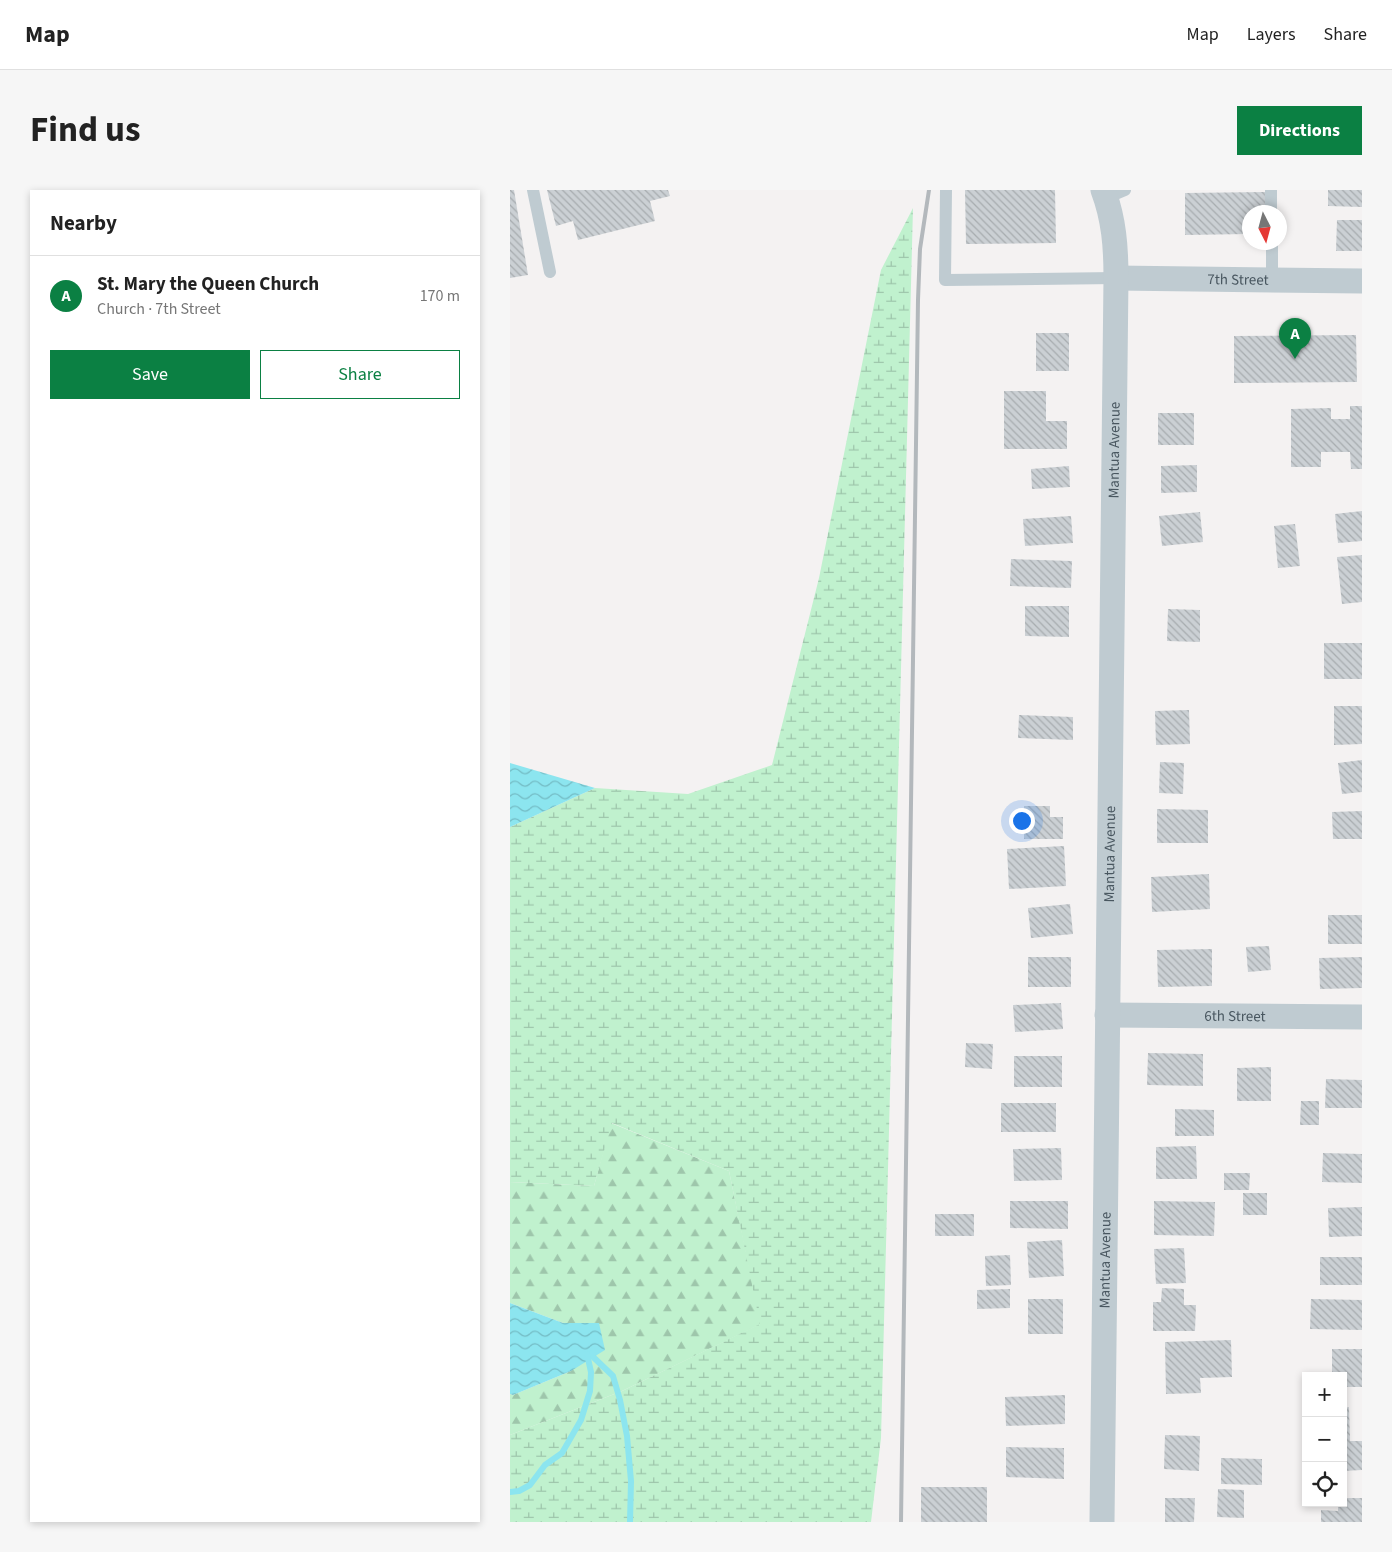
<!DOCTYPE html>
<html lang="en">
<head>
<meta charset="utf-8">
<style>
  :root { --surface:#fff; --page:#f6f6f6; --text:#222; --muted:#767676; --line:#e0e0e0; --accent:#0b8043 }
  body { margin:0; font-family:"Source Sans 3",sans-serif; background:var(--page); color:var(--text) }
  .controls { position:absolute; right:15px; bottom:15px; display:grid; overflow:hidden; border-radius:0px; box-shadow:0 2px 8px #0003 }
  .controls button { width:45px; height:45px; display:grid; place-items:center; padding:0; border:0; border-bottom:1px solid var(--line); background:var(--surface); color:var(--text); font:25px sans-serif }
  .compass { position:absolute; left:732px; top:15px; width:45px; height:45px; border-radius:50%; background:var(--surface); box-shadow:0 2px 8px #0003; rotate:174deg }
  .you { position:absolute; left:511px; top:630px; width:18px; height:18px; margin:-12px; border:4px solid #fff; border-radius:50%; background:#1a73e8; box-shadow:0 0 0 8px #1a73e833 }
  .badge { display:grid; place-items:center; width:32px; height:32px; border-radius:50%; background:var(--accent); color:#fff; font-size:16px; font-weight:700 }
  .pin { position:absolute; translate:-50% -41px; filter:drop-shadow(0 1px 2px #0008) }
  .pin::after { content:''; position:absolute; top:26px; width:18px; height:15px; background:inherit; clip-path:polygon(0 0,100% 0,50% 100%) }
  .list { margin:0; padding:0; list-style:none }
  h2 { display:flex; justify-content:space-between; align-items:center; height:65px; margin:0; padding:0 20px; font-size:21px }
  h2 small { font-size:16px; font-weight:400; color:var(--muted) }
  .list li { display:grid; grid-template-columns:32px 1fr auto; gap:15px; align-items:center; box-sizing:border-box; height:80px; padding:0 20px; border-top:1px solid var(--line) }
  .list b { display:block; font-size:19px; white-space:nowrap }
  .list p { margin:0; font-size:16px; white-space:nowrap; color:var(--muted) }
  .list em { font-size:16px; font-style:normal; color:var(--muted) }
  .actions { display:flex; gap:10px; padding:15px 20px }
  .actions a { flex:1; padding:11px 0; border:1px solid var(--accent); border-radius:0px; text-align:center; font-size:18px; color:var(--accent) }
  .actions .main { background:var(--accent); color:#fff }
  .icon { flex:none; width:28px; height:28px; fill:none; stroke:currentColor; stroke-width:2; stroke-linecap:round; stroke-linejoin:round }
  .map { position:relative; flex:none; width:852px; height:1332px; overflow:hidden; border-radius:0px }
  header { display:flex; align-items:center; gap:30px; box-sizing:border-box; height:70px; padding:0 25px; background:var(--surface); border-bottom:1px solid var(--line) }
  header strong { font-size:24px }
  nav { display:flex; gap:28px; margin-inline-start:auto; font-size:18px }
  .intro { display:flex; align-items:center; justify-content:space-between; box-sizing:border-box; height:120px; padding:0 30px }
  h1 { margin:0; font-size:35px }
  .button { padding:12px 22px; border-radius:0px; background:var(--accent); color:#fff; font-size:18px; font-weight:700 }
  main { display:flex; gap:30px; padding:0 30px }
  aside { flex:1; background:var(--surface); border-radius:0px; box-shadow:0 2px 8px #0003 }
  .map>svg:first-child { display:block }
  .forest { fill:url(#forest-firs) }
  .wetland { fill:url(#wetland-marsh) }
  .water { fill:url(#water-waves) }
  .lines { fill:none; stroke-linecap:round; stroke-linejoin:round }
  .stream { stroke:#8ce5ef; stroke-width:6 }
  .building { fill:url(#building-back-hatch) }
  .lane { stroke:#bfcbd1; stroke-width:12 }
  .street { stroke:#bfcbd1; stroke-width:25 }
  .rail { stroke:#b3b8bc; stroke-width:4 }
  .labels { text-anchor:middle; dominant-baseline:central; stroke-width:5; stroke-linejoin:round; paint-order:stroke }
  .street-label { font-size:15px; fill:#495760; stroke:#fff }
</style>
</head>
<body>
<header>
<strong>Map</strong>
<nav><a>Map</a><a>Layers</a><a>Share</a></nav>
</header>
<div class="intro"><h1>Find us</h1><a class="button">Directions</a></div>
<main>
<aside>
<h2>Nearby<small></small></h2>
<ul class="list">
<li><span class="badge">A</span><div><b>St. Mary the Queen Church</b><p>Church · 7th Street</p></div><em>170 m</em></li>
</ul>
<div class="actions"><a class="main">Save</a><a>Share</a></div>
</aside>
<div class="map">
<svg width="852" height="1332" viewBox="0 0 852 1332">
  <defs>
    <pattern id="forest-firs" width="22" height="20" patternUnits="userSpaceOnUse" patternTransform="scale(1.25)"><rect width="22" height="20" fill="#c0f1ce"/><path d="M5 1l3.5 6h-7zM16 11l3.5 6h-7z" fill="#9ec6ab"/></pattern>
    <pattern id="wetland-marsh" width="20" height="14" patternUnits="userSpaceOnUse" patternTransform="scale(1.25)"><rect width="20" height="14" fill="#c0f1ce"/><path d="M1 5h8M5 5V1M11 12h8M15 12V8" fill="none" stroke="#9ec6ab"/></pattern>
    <pattern id="water-waves" width="16" height="10" patternUnits="userSpaceOnUse" patternTransform="scale(1.25)"><rect width="16" height="10" fill="#8ce5ef"/><path d="M0 5q4-4 8 0t8 0" fill="none" stroke="#74bcc5"/></pattern>
    <pattern id="building-back-hatch" width="6" height="6" patternUnits="userSpaceOnUse" patternTransform="scale(1.25)"><rect width="6" height="6" fill="#cbd0d4"/><path d="M-1 5l2 2M0 0l6 6M5-1l2 2" fill="none" stroke="#a7acaf"/></pattern>
  </defs>
  <rect width="100%" height="100%" fill="#f4f2f2"/>
  <!-- forest -->
  <path class="forest" d="M101,933L219,981L251,1134L112,1201L0,1245V1204L3,1205L61,1181L89,1133H53L0,1113V992L84,996Z"/>
  <!-- wetland -->
  <path class="wetland" d="M403,18L371,1248L361,1332H0V1245L112,1201L250,1134L219,981L102,933L84,996L0,992V637L85,598L178,604L262,575L309,388L371,80Z"/>
  <!-- water -->
  <g class="water">
    <path d="M0,573L85,598L0,637Z"/>
    <path d="M0,1113L53,1133H89L95,1160L61,1181L3,1205L0,1204Z"/>
  </g>
  <g class="lines">
    <!-- stream -->
    <g class="stream">
      <path d="M79,1163L103,1186L110,1210L117,1246L121,1291L120,1332"/>
      <path d="M0,1302L9,1301L20,1295L35,1275L52,1263L71,1230L80,1201L81,1182L77,1164"/>
    </g>
  </g>
  <!-- building -->
  <g class="building">
    <path d="M0,0H4L18,85L0,88Z"/>
    <path d="M37,0H158L160,6L140,11L145,31L68,50L63,31L46,36Z"/>
    <path d="M455,0H545L546,53L456,54Z"/>
    <path d="M818,0H852V17L818,16Z"/>
    <path d="M755,2V22H739V44L675,45V3Z"/>
    <path d="M827,30H852V61H826Z"/>
    <rect x="526" y="143" width="33" height="38"/>
    <path d="M846,145L847,192L724,193V146Z"/>
    <path d="M494,201H536V231H557V259H494Z"/>
    <path d="M840,216H852V279H841L840,262H811V277H781V219L821,218V229H840Z"/>
    <rect x="648" y="223" width="36" height="32"/>
    <path d="M687,275V302L651,303V276Z"/>
    <path d="M559,276L560,297L522,299L521,279Z"/>
    <path d="M852,321V351L828,353L825,324Z"/>
    <path d="M690,322L693,352L652,356L649,326Z"/>
    <path d="M561,326L563,353L515,356L513,329Z"/>
    <path d="M785,334L790,376L768,378L764,336Z"/>
    <path d="M852,365V412L832,414L827,367Z"/>
    <path d="M501,369L562,371L561,398L500,396Z"/>
    <path d="M515,416H559V447L515,446Z"/>
    <path d="M658,419L690,420V452L657,451Z"/>
    <rect x="814" y="453" width="38" height="36"/>
    <path d="M824,516H852V554L824,555Z"/>
    <path d="M679,520L680,554L646,555L645,521Z"/>
    <path d="M509,525L563,527V550L508,548Z"/>
    <path d="M852,570V602L832,604L828,573Z"/>
    <path d="M650,572L674,573L673,604L649,603Z"/>
    <path d="M514,616H540V627H553V649H514Z"/>
    <path d="M647,619L698,620V653H647Z"/>
    <path d="M852,621V649H823L822,622Z"/>
    <path d="M554,656L556,696L499,699L497,659Z"/>
    <path d="M699,684L700,719L642,722L641,687Z"/>
    <path d="M560,714L563,744L521,748L518,718Z"/>
    <rect x="818" y="725" width="34" height="29"/>
    <path d="M759,756L761,780L738,782L736,757Z"/>
    <path d="M702,759V796L648,797L647,760Z"/>
    <rect x="518" y="767" width="43" height="30"/>
    <path d="M852,767V798L810,799L809,768Z"/>
    <path d="M551,813L553,839L505,842L503,815Z"/>
    <path d="M456,853L483,854L482,879L455,877Z"/>
    <path d="M638,863L693,864V896L637,895Z"/>
    <rect x="504" y="866" width="48" height="31"/>
    <path d="M761,877V911H727V878Z"/>
    <path d="M816,889L852,890V918H815Z"/>
    <path d="M791,911H809V935H790Z"/>
    <rect x="491" y="913" width="55" height="29"/>
    <path d="M665,919L704,920V946H665Z"/>
    <path d="M686,956L687,989H646V957Z"/>
    <path d="M551,958L552,990L504,991L503,959Z"/>
    <path d="M813,963L852,964V993L812,992Z"/>
    <path d="M714,983H740L739,1000H714Z"/>
    <rect x="733" y="1003" width="24" height="22"/>
    <path d="M500,1011H558V1039L500,1038Z"/>
    <path d="M644,1011L705,1012L704,1046L644,1045Z"/>
    <path d="M852,1017V1046L819,1047L818,1018Z"/>
    <rect x="425" y="1024" width="39" height="22"/>
    <path d="M552,1050L554,1086L519,1088L517,1052Z"/>
    <path d="M674,1058L676,1093L646,1094L644,1059Z"/>
    <path d="M500,1065L501,1095L476,1096L475,1066Z"/>
    <rect x="810" y="1067" width="42" height="28"/>
    <path d="M652,1098L674,1099V1115H686L685,1141H643V1112H651Z"/>
    <path d="M500,1099V1118L467,1119V1100Z"/>
    <rect x="518" y="1109" width="35" height="35"/>
    <path d="M801,1109L852,1110V1140L800,1139Z"/>
    <path d="M721,1150L722,1187L690,1188L691,1203L656,1204L655,1152Z"/>
    <path d="M822,1159H852V1197H833V1186H822Z"/>
    <path d="M555,1205V1234L496,1236L495,1207Z"/>
    <path d="M839,1217L840,1251H852V1280L833,1281V1218Z"/>
    <path d="M655,1245L690,1246L689,1281L654,1279Z"/>
    <path d="M496,1257L554,1258V1289L496,1287Z"/>
    <path d="M711,1268L752,1269V1295L711,1294Z"/>
    <rect x="411" y="1297" width="66" height="35"/>
    <path d="M708,1299L734,1300V1328L707,1327Z"/>
    <path d="M655,1308H685L684,1332H655Z"/>
    <path d="M833,1308H852V1332H811V1320L828,1321V1313H833Z"/>
  </g>
  <g class="lines">
    <!-- lane -->
    <g class="lane">
      <path d="M23,0L40,82"/>
      <path d="M436,0L435,90L606,88"/>
      <path d="M761,0V22"/>
      <path d="M596,8L615,0"/>
      <path d="M762,52V90"/>
    </g>
    <!-- street -->
    <g class="street">
      <path id="s1" d="M606,88L852,91"/>
      <path id="s2" d="M597,825L852,827"/>
      <path id="s3" d="M592,1332L606,88C606,57 604,29 593,0"/>
    </g>
    <!-- rail -->
    <path class="rail" d="M391,1332L408,110L410,59L419,0"/>
  </g>
  <g class="labels">
    <!-- street labels -->
    <g class="street-label">
      <text stroke="none"><textPath href="#s1" startOffset="122">7th Street</textPath></text>
      <text stroke="none"><textPath href="#s3" startOffset="1072">Mantua Avenue</textPath></text>
      <text stroke="none"><textPath href="#s3" startOffset="668">Mantua Avenue</textPath></text>
      <text stroke="none"><textPath href="#s2" startOffset="128">6th Street</textPath></text>
      <text stroke="none"><textPath href="#s3" startOffset="262">Mantua Avenue</textPath></text>
    </g>
  </g>
</svg>
<div class="controls">
<button>+</button>
<button>−</button>
<button><svg class="icon" aria-label="locate" viewBox="0 0 24 24"><circle cx="12" cy="12" r="6"/><path d="M12 2v4M12 18v4M2 12h4M18 12h4"/></svg></button>
</div>
<svg class="compass" viewBox="-18 -18 36 36"><path d="M0-13l5 13h-10z" fill="#e53935"/><path d="M0 13l5-13h-10z" fill="#767676"/></svg>
<div class="you"></div>
<div class="pin badge" style="left:785px;top:169px">A</div>
</div>
</main>
</body>
</html>
